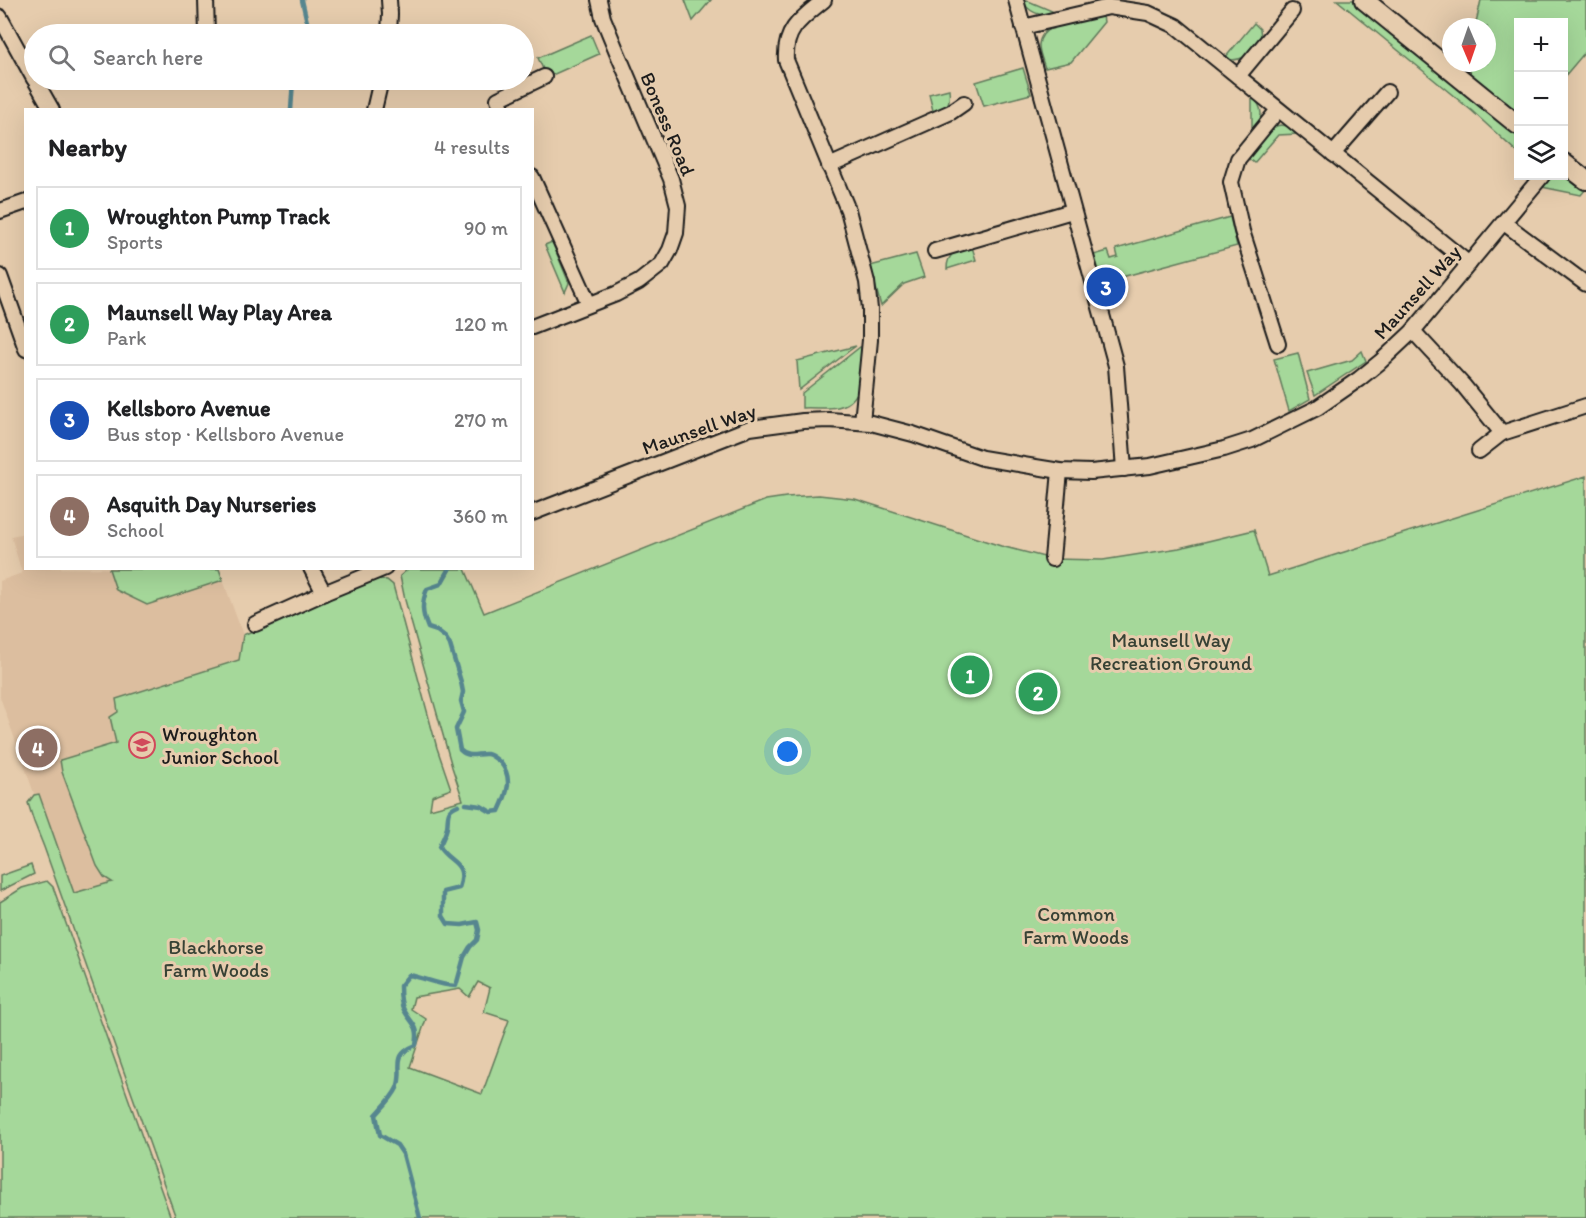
<!DOCTYPE html>
<html lang="en">
<head>
<meta charset="utf-8">
<style>
  :root { --surface:#fff; --page:#f2f2f2; --text:#202124; --muted:#757577; --line:#e0e0e0; --accent:#db2777 }
  body { margin:0; font-family:Itim,sans-serif; background:var(--page); color:var(--text) }
  .controls { position:absolute; right:18px; top:18px; display:grid; overflow:hidden; border-radius:0px; box-shadow:0 6px 24px #0002 }
  .controls button { width:54px; height:54px; display:grid; place-items:center; padding:0; border:0; border-bottom:2px solid var(--line); background:var(--surface); color:var(--text); font:30px sans-serif }
  .compass { position:absolute; left:1442px; top:18px; width:54px; height:54px; border-radius:50%; background:var(--surface); box-shadow:0 6px 24px #0002; rotate:178deg }
  .you { position:absolute; left:788px; top:752px; width:21px; height:21px; margin:-15px; border:4px solid #fff; border-radius:50%; background:#1a73e8; box-shadow:0 0 0 9px #1a73e833 }
  .badge { display:grid; place-items:center; width:39px; height:39px; border-radius:50%; background:var(--accent); color:#fff; font-size:20px; font-weight:700 }
  .pin { position:absolute; translate:-50% -50%; border:3px solid #fff; box-shadow:0 2px 6px #0006 }
  .list { margin:0; padding:0; list-style:none }
  h2 { display:flex; justify-content:space-between; align-items:center; height:78px; margin:0; padding:0 24px; font-size:26px }
  h2 small { font-size:20px; font-weight:400; color:var(--muted) }
  .list li { display:grid; grid-template-columns:39px 1fr auto; gap:18px; align-items:center; box-sizing:border-box; height:84px; margin:0 12px 12px; padding:0 12px; border:2px solid var(--line); border-radius:0px }
  .list b { display:block; font-size:22px; white-space:nowrap }
  .list p { margin:0; font-size:20px; white-space:nowrap; color:var(--muted) }
  .list em { font-size:20px; font-style:normal; color:var(--muted) }
  .icon { flex:none; width:33px; height:33px; fill:none; stroke:currentColor; stroke-width:2; stroke-linecap:round; stroke-linejoin:round }
  .map { position:relative; flex:none; width:1586px; height:1218px; overflow:hidden }
  .search { position:absolute; background:var(--surface); box-shadow:0 6px 24px #0002; left:24px; top:24px; width:510px; height:66px; display:flex; align-items:center; gap:15px; box-sizing:border-box; padding:0 21px; border-radius:33px; color:var(--muted); font-size:22px }
  .panel { position:absolute; background:var(--surface); box-shadow:0 6px 24px #0002; left:24px; top:108px; width:510px; height:462px; border-radius:0px }
  .map>svg:first-child { display:block }
  .built { fill:#dcbe9f }
  .green { fill:#a5d89a; stroke:#607a5b; stroke-width:1.5; fill-rule:evenodd }
  .lines { fill:none; stroke-linecap:round; stroke-linejoin:round }
  .stream { stroke:#57868f; stroke-width:4.5 }
  .street-casing { stroke:#1c1c1c; stroke-width:18 }
  .secondary-casing { stroke:#1c1c1c; stroke-width:22 }
  .street { stroke:#e6ccad; stroke-width:14 }
  .secondary { stroke:#e6ccad; stroke-width:18 }
  .labels { text-anchor:middle; dominant-baseline:central; stroke-width:6; stroke-linejoin:round; paint-order:stroke }
  .street-label { font-size:20px; fill:#1c1c1c; stroke:#e6ccad }
  .park-label { font-size:20px; fill:#374235; stroke:#e6ccad }
  .poi-label { font-size:20px; fill:#1c1c1c; stroke:#e6ccad; text-anchor:start }
</style>
</head>
<body>
<div class="map">
<svg width="1586" height="1218" viewBox="0 0 1586 1218">
  <rect width="100%" height="100%" fill="#e6ccad"/>
  <filter id="ink" filterUnits="userSpaceOnUse"><feTurbulence type="fractalNoise" baseFrequency=".0167" numOctaves="2"/><feDisplacementMap in="SourceGraphic" scale="12" xChannelSelector="R" yChannelSelector="G"/><feConvolveMatrix kernelMatrix="1 2 1 2 8 2 1 2 1" color-interpolation-filters="sRGB"/></filter>
  <g filter="url(#ink)">
    <!-- built -->
    <path class="built" d="M25,533L26,568L219,569L243,635L240,660L300,841L71,898L0,697V581L22,573L11,536Z"/>
    <!-- green -->
    <g class="green">
      <path d="M685,0H711L693,21Z"/>
      <path d="M1022,0H1026L1052,11L1053,14C1040,17 1028,12 1022,0Z"/>
      <path d="M1337,0H1353L1515,131L1518,134V153L1472,111Z"/>
      <path d="M1481,0H1586V51L1564,77V22H1518V111L1471,78L1469,63H1487V27H1475Z"/>
      <path d="M1093,15L1103,16L1104,22L1071,62L1045,68C1043,61 1039,53 1039,45C1040,23 1076,20 1093,15Z"/>
      <path d="M1254,23L1260,29L1261,37C1255,53 1241,63 1224,59Z"/>
      <path d="M591,35L599,54L550,76L547,70L544,71L538,58Z"/>
      <path d="M1023,68L1031,94L984,106L976,82Z"/>
      <path d="M949,89C951,104 947,109 934,115L929,94Z"/>
      <path d="M1252,96C1264,108 1264,119 1252,132Z"/>
      <path d="M1281,125L1288,126L1298,134L1278,135L1254,163L1245,156L1271,127Z"/>
      <path d="M1563,176L1586,189L1581,195L1542,187L1552,177Z"/>
      <path d="M1230,217L1237,246L1103,282L1094,255L1108,251L1111,259L1118,257L1116,249Z"/>
      <path d="M552,242L569,283L565,292L545,245Z"/>
      <path d="M972,247L976,260L947,269C947,252 958,250 972,247Z"/>
      <path d="M916,254L924,277L904,284L881,306L870,266Z"/>
      <path d="M856,346L849,351L799,390L797,361Z"/>
      <path d="M860,347H865C863,366 865,400 841,406C830,410 814,407 802,408V393Z"/>
      <path d="M1362,351L1366,361L1315,395L1307,373L1352,360Z"/>
      <path d="M1298,353L1310,399L1289,411L1274,359Z"/>
      <path d="M1586,476V1218H176L44,847L34,822L28,803L34,795L39,794L74,893L112,882L104,877L97,866L62,772L60,760L116,743L110,717L118,712L116,699L239,660L243,635L377,579L387,580L393,585L437,748L451,789L432,796L430,809L463,800L452,767L405,600L400,576L408,569H465L484,613L766,500L786,497L819,495L855,499L1001,546L1052,559L1103,560L1179,548L1254,530L1268,576ZM478,982L490,988L484,1012L509,1020L482,1094L410,1067L426,1019L411,1009L414,997L460,989L469,997Z"/>
      <path d="M109,569H219L223,580L147,605L116,590Z"/>
      <path d="M31,865L34,874L0,891V876Z"/>
      <path d="M47,881L53,887L171,1218H0V902L22,888Z"/>
    </g>
    <g class="lines">
      <!-- stream -->
      <g class="stream">
        <path d="M302,0L307,22L306,34"/>
        <path d="M291,110L293,80"/>
        <path d="M450,568L441,584L427,589C421,604 422,614 428,628L437,631L446,638L450,645L461,682L463,692L461,701L464,712L456,729L460,750C469,759 477,753 487,754C492,755 496,759 500,762C514,778 507,794 499,811L491,812L481,806L466,804"/>
        <path d="M420,1218L403,1154L397,1145L380,1135L376,1115C383,1107 393,1097 397,1088C405,1068 389,1056 416,1045C420,1025 412,1025 404,1010C400,1003 400,994 400,986L409,975C426,978 439,986 456,986L464,957L470,947L477,940L479,930L477,922L462,925L448,924L443,916V892L459,888C468,862 450,864 439,847C442,840 446,834 447,827C449,816 445,810 458,805"/>
      </g>
      <defs>
        <g id="street">
          <path d="M206,0L207,34"/>
          <path d="M389,0L390,14L389,34"/>
          <path d="M824,0C802,18 784,29 786,60L848,210L867,282L870,309V340L862,422"/>
          <path d="M1016,0L1116,366L1124,469"/>
          <path d="M0,17L34,79"/>
          <path d="M1023,27L1109,7L1148,13L1176,26L1469,264"/>
          <path d="M1238,76L1292,11"/>
          <path d="M35,80L52,110"/>
          <path d="M374,110L381,80"/>
          <path d="M503,110L498,99L544,77"/>
          <path d="M1333,154L1387,92"/>
          <path d="M829,166L951,112L964,103"/>
          <path d="M532,177L589,304"/>
          <path d="M0,211L26,202"/>
          <path d="M1504,223L1586,284"/>
          <path d="M935,251L1072,211"/>
          <path d="M0,276L26,349"/>
          <path d="M532,327L616,294L639,282L662,264L670,250L676,233L678,206L671,179L617,52L603,18L599,0"/>
          <path d="M1413,331L1463,385L1502,433L1586,406"/>
          <path d="M1278,344L1242,231L1231,182L1238,159L1278,110"/>
          <path d="M1479,451L1502,433"/>
          <path d="M532,513L750,428L803,421L829,420L871,423L913,434L982,458L1060,471L1091,472L1150,466L1224,449L1252,440L1317,408L1359,379L1380,362L1413,331L1542,176"/>
          <path d="M1052,559L1060,471"/>
          <path d="M311,568L324,593"/>
          <path d="M255,624L324,593L385,568"/>
        </g>
        <g id="secondary">
          <path d="M1364,0L1518,125"/>
          <path d="M1564,163L1586,180"/>
        </g>
      </defs>
      <!-- street casing -->
      <use href="#street" class="street-casing"/>
      <!-- secondary casing -->
      <use href="#secondary" class="secondary-casing"/>
      <!-- street -->
      <use href="#street" class="street"/>
      <!-- secondary -->
      <use href="#secondary" class="secondary"/>
    </g>
  </g>
  <!-- icons -->
  <defs>
    <symbol id="school-ring" viewBox="-11 -11 22 22"><circle r="9.5" fill="#e6ccad" stroke="#d1495b" stroke-width="1.5"/><path d="M0-5L7-2L0 1L-7-2ZM-4 1L0 2.5L4 1V4Q0 6-4 4Z" fill="#d1495b"/></symbol>
  </defs>
  <g fill-rule="evenodd">
    <use href="#school-ring" x="127" y="730" width="30" height="30"/>
  </g>
  <g class="labels">
    <!-- street labels -->
    <g class="street-label">
      <text transform="translate(668 124) rotate(67)">Boness Road</text>
      <text transform="translate(1417 292) rotate(-48)">Maunsell Way</text>
      <text transform="translate(699 429) rotate(-19)">Maunsell Way</text>
    </g>
    <!-- park labels -->
    <g class="park-label">
      <text x="1171" y="640">Maunsell Way<tspan x="1171" dy="23">Recreation Ground</tspan></text>
      <text x="1076" y="914">Common<tspan x="1076" dy="23">Farm Woods</tspan></text>
      <text x="216" y="947">Blackhorse<tspan x="216" dy="23">Farm Woods</tspan></text>
    </g>
    <!-- poi labels -->
    <g class="poi-label">
      <text x="162" y="734">Wroughton<tspan x="162" dy="23">Junior School</tspan></text>
    </g>
  </g>
</svg>
<div class="controls">
<button>+</button>
<button>−</button>
<button><svg class="icon" aria-label="layers" viewBox="0 0 24 24"><path d="M12 4l9 5-9 5-9-5zM3 14l9 5 9-5"/></svg></button>
</div>
<svg class="compass" viewBox="-18 -18 36 36"><path d="M0-13l5 13h-10z" fill="#e53935"/><path d="M0 13l5-13h-10z" fill="#757577"/></svg>
<div class="you"></div>
<div class="pin badge" style="left:970px;top:675px;background:#2e9e5b">1</div>
<div class="pin badge" style="left:1038px;top:692px;background:#2e9e5b">2</div>
<div class="pin badge" style="left:1106px;top:287px;background:#1a4fb4">3</div>
<div class="pin badge" style="left:38px;top:748px;background:#8d6e63">4</div>
<div class="search"><svg class="icon" aria-label="search" viewBox="0 0 24 24"><circle cx="10" cy="10" r="6"/><path d="M15 15l6 6"/></svg>Search here</div>
<section class="panel">
<h2>Nearby<small>4 results</small></h2>
<ul class="list">
<li><span class="badge" style="background:#2e9e5b">1</span><div><b>Wroughton Pump Track</b><p>Sports</p></div><em>90 m</em></li>
<li><span class="badge" style="background:#2e9e5b">2</span><div><b>Maunsell Way Play Area</b><p>Park</p></div><em>120 m</em></li>
<li><span class="badge" style="background:#1a4fb4">3</span><div><b>Kellsboro Avenue</b><p>Bus stop · Kellsboro Avenue</p></div><em>270 m</em></li>
<li><span class="badge" style="background:#8d6e63">4</span><div><b>Asquith Day Nurseries</b><p>School</p></div><em>360 m</em></li>
</ul>
</section>
</div>
</body>
</html>
